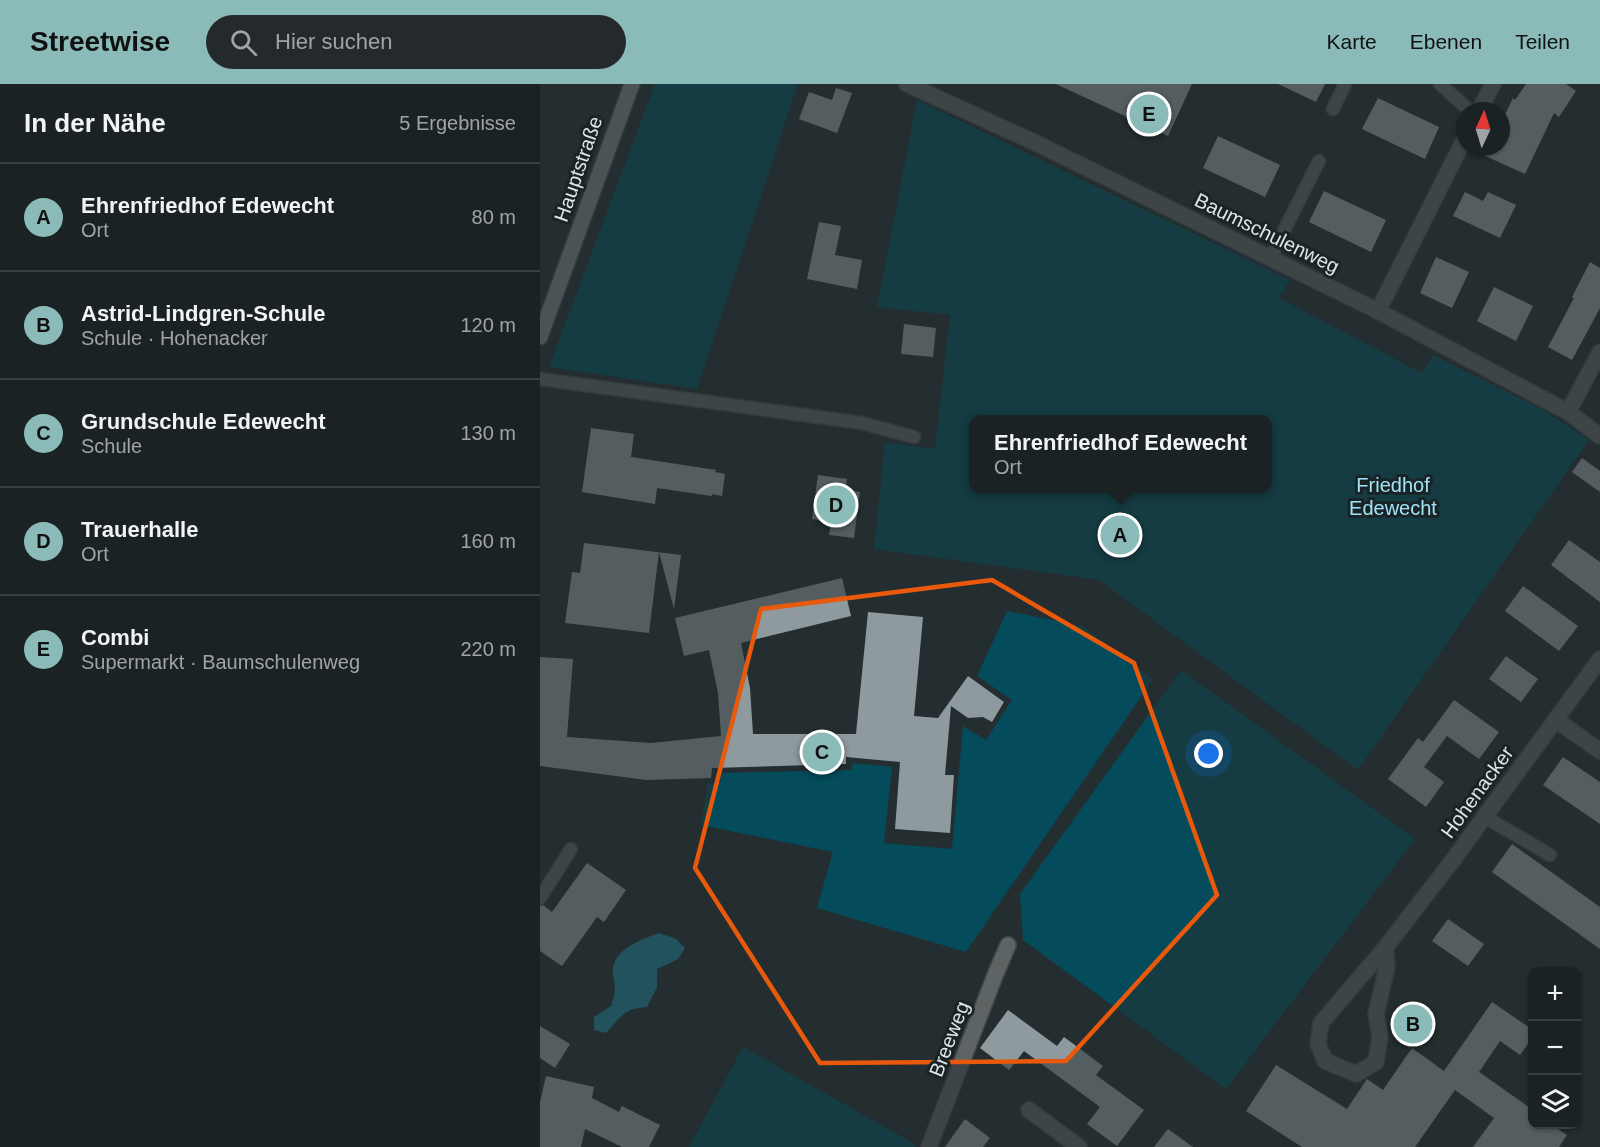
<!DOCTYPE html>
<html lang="de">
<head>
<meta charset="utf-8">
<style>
  :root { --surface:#1b2224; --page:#242a2c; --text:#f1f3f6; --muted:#a0a4a6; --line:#393f41; --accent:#8bbbb9 }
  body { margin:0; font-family:Helvetica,sans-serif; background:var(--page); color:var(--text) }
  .controls { position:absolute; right:18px; bottom:18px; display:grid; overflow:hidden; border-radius:12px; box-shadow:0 2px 4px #0004 }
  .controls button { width:54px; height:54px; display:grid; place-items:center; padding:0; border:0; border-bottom:2px solid var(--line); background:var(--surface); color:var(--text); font:30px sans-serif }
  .compass { position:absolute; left:916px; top:18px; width:54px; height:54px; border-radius:50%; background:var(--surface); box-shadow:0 2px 4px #0004; rotate:4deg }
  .you { position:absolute; left:669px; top:670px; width:21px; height:21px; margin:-15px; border:4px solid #fff; border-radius:50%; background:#1a73e8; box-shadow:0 0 0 9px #1a73e833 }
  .badge { display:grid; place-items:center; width:39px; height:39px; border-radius:50%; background:var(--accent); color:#111; font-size:20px; font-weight:700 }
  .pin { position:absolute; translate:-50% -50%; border:3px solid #fff; box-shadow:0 2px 6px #0006 }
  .popup { position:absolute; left:429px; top:331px; width:303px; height:78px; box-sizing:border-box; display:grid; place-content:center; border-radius:12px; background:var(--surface); filter:drop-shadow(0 2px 4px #0005); font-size:20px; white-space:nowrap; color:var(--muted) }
  .popup b { font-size:22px; color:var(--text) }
  .popup::after { content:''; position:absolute; left:50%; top:100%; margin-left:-12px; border:12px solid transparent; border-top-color:var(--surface) }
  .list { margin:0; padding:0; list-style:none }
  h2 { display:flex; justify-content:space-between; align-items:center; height:78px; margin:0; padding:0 24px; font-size:26px }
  h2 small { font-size:20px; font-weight:400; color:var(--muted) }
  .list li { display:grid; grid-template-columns:39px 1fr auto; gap:18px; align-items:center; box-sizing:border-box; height:108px; padding:0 24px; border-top:2px solid var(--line) }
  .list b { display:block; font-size:22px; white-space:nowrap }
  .list p { margin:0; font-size:20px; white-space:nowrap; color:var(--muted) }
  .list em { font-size:20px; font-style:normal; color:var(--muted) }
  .icon { flex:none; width:33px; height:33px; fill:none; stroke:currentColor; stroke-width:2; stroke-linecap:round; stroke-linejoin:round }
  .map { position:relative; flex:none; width:1060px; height:1063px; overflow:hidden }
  header { display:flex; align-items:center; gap:36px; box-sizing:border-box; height:84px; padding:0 30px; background:var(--accent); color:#111 }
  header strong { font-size:28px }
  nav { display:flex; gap:33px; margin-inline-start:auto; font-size:21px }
  .search { width:420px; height:54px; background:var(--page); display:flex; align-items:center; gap:15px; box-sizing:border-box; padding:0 21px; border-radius:33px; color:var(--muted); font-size:22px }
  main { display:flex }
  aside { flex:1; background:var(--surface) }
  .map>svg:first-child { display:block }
  .green { fill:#044c5b; fill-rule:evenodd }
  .water { fill:#208096 }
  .building { fill:#8e9a9e }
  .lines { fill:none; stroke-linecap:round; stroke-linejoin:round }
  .lane-casing { stroke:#424b4d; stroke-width:15 }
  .street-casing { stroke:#424b4d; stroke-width:18 }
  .secondary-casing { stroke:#424b4d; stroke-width:18 }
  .lane { stroke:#5e6364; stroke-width:12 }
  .street { stroke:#5e6364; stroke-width:15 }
  .secondary { stroke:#7a8184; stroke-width:15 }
  .marked { fill:none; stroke:#e8590c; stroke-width:4.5; stroke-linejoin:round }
  .labels { text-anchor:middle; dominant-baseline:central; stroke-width:6; stroke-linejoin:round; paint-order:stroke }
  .street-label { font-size:20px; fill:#dfe5e7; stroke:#1a2427 }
  .park-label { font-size:20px; fill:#a0e3f6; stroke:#1a2427 }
</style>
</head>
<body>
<header>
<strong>Streetwise</strong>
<div class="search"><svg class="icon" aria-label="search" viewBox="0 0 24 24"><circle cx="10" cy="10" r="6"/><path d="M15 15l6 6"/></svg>Hier suchen</div>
<nav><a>Karte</a><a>Ebenen</a><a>Teilen</a></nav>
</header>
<main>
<aside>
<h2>In der Nähe<small>5 Ergebnisse</small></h2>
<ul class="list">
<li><span class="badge">A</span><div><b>Ehrenfriedhof Edewecht</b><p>Ort</p></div><em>80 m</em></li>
<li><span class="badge">B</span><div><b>Astrid-Lindgren-Schule</b><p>Schule · Hohenacker</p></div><em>120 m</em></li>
<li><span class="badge">C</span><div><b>Grundschule Edewecht</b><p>Schule</p></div><em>130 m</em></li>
<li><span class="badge">D</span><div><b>Trauerhalle</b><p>Ort</p></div><em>160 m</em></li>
<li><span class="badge">E</span><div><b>Combi</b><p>Supermarkt · Baumschulenweg</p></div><em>220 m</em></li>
</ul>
</aside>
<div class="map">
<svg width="1060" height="1063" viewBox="0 0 1060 1063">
  <rect width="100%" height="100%" fill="#242e30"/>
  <!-- green -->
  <g class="green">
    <path d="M115,0H258L157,305L9,283Z"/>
    <path d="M377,16L750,196L739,214L882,289L893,271L1002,325L1049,356L818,686L559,496L334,465L345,358L395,365L410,231L337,223ZM433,336H727V404H433Z"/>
    <path d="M467,527L542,542L613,595L426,868L277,824L293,768L161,741L168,699L180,698L182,689L311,686L313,679L352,683L344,759L412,765L423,642L446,656L472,616L437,592Z"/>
    <path d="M641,586L875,755L686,1005L483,856L480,810Z"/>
    <path d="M203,963L375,1060L374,1063H149Z"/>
  </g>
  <!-- water -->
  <path class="water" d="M119,849L136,855L145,864L138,875L117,885V903L107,923C84,924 81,933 66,949L54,946V933L71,922C73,916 75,910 75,903C75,897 72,891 73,885C75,864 103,855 119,849Z"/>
  <!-- building -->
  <g class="building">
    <path d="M516,0H652L628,52Z"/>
    <path d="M738,0H785L776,18Z"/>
    <path d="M986,0H1026L1036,7L1019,33L1014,29L985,90L930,65L931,63H961V39L973,14L975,16Z"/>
    <path d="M296,4L312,9L297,49L259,35L269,8L292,16Z"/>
    <path d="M838,14L899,43L885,75L822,45Z"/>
    <path d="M678,52L740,81L725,113L663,84Z"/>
    <path d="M784,107L846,136L831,168L769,138Z"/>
    <path d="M925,108L943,117L948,108L976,121L960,154L913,132Z"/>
    <path d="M279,138L301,142L295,171L322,176L317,205L267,195Z"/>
    <path d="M896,173L929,188L912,224L880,209Z"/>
    <path d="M1050,178L1060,184V224L1032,276L1008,263L1034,214L1032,213Z"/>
    <path d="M954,203L993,222L976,257L937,237Z"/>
    <path d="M364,240L396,244L393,273L361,270Z"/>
    <path d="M51,344L94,350L91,373L176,386L175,388L185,390L182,412L172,410V412L117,404L115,420L42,408Z"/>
    <path d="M1042,374L1060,387V408L1032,388Z"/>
    <path d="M278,391L307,395L306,406L320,408L314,454L289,451L291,438L272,435Z"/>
    <path d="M1029,456L1060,478V518L1011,481Z"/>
    <path d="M44,459L141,471L134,525L119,468L109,549L25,539L32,488L40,489Z"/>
    <path d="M302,494L311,532L201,559L210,604L213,650H316L328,528L383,533L374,632L398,634L428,592L464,618L452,638L443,633L428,634L411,622L405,691H414L410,749L355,745L360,678L306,673V680L172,684L171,694L106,696L0,682V573L33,575L27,653L111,659L181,652L178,609L169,566L144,572L135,534Z"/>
    <path d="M983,502L1038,542L1019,567L965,527Z"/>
    <path d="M966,572L998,595L981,618L949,595Z"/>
    <path d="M914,616L959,648L939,675L907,652L884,683L904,698L886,723L848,695L878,654L883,658Z"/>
    <path d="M1023,673L1060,698V740L1003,701Z"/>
    <path d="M972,760L1060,823V865L952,788Z"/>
    <path d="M47,779L86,806L64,838L57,833L22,882L0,867V822L3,821L12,828Z"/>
    <path d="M908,835L944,860L928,882L892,857Z"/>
    <path d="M952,918L993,946V953L980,971L960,957L939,988L993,1026V1041H1012L1027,1051L1019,1063H933L954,1034L915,1006L875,1063H762L706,1027L736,981L807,1025L827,995L843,1006L872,964L904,987Z"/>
    <path d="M468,926L517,962L524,953L563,982L556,991L604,1026L577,1062L547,1040L560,1023L484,967L469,986L440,964Z"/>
    <path d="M0,942L30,960L15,984L0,974Z"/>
    <path d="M6,992L54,1003L52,1014L79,1028L82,1022L120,1041L109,1063H82L45,1045L41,1063H0V1018Z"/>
    <path d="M425,1035L450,1054L443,1063H405Z"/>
    <path d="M628,1045L653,1063H614Z"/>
  </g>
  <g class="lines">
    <defs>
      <g id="lane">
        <path d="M900,0L930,27"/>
        <path d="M793,25L805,0"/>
        <path d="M730,174L779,77"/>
        <path d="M0,295L322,339L374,353"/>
        <path d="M945,733L1010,771"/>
        <path d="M0,814L31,765"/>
      </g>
      <g id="street">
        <path d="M367,0L498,60L838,227L1028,328L1060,352"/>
        <path d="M939,27L953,0"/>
        <path d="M838,227L925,54"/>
        <path d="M1028,328L1060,268"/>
        <path d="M1016,636L1060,667"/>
        <path d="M845,864L847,883L836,930L840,952L836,978L816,990L785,977L778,960L781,939L845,864L913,776L1060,575"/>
        <path d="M489,1026L539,1063"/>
        <path d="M389,1063L456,889L468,861"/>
      </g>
      <path id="secondary" d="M0,253L92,0"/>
    </defs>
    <!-- lane casing -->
    <use href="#lane" class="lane-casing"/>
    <!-- street casing -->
    <use href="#street" class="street-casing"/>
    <!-- secondary casing -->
    <use href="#secondary" class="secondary-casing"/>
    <!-- lane -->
    <use href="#lane" class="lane"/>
    <!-- street -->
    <use href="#street" class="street"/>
    <!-- secondary -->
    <use href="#secondary" class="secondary"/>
  </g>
  <!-- marked area -->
  <path d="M0 0H1060V1063H0ZM452,496L594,579L677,811L526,977L280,979L155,784L221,525Z" fill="#242e30" fill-opacity=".55" fill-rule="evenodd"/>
  <path class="marked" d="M452,496L594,579L677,811L526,977L280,979L155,784L221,525Z"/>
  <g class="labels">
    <!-- street labels -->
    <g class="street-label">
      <text transform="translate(38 85) rotate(-71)">Hauptstraße</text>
      <text transform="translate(727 149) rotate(26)">Baumschulenweg</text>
      <text transform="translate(937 708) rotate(-54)">Hohenacker</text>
      <text transform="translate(409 955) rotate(-69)">Breeweg</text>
    </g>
    <!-- park labels -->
    <g class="park-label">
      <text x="853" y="401">Friedhof<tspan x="853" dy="23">Edewecht</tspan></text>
    </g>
  </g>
</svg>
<div class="controls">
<button>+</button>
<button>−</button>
<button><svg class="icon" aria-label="layers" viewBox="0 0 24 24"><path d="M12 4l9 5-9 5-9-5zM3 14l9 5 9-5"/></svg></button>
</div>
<svg class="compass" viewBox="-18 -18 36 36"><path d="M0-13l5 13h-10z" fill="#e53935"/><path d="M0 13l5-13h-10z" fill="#a0a4a6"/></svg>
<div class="you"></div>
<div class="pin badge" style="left:580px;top:451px">A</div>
<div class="popup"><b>Ehrenfriedhof Edewecht</b>Ort</div>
<div class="pin badge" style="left:873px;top:940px">B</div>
<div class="pin badge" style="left:282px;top:668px">C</div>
<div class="pin badge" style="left:296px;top:421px">D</div>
<div class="pin badge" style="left:609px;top:30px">E</div>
</div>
</main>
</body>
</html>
